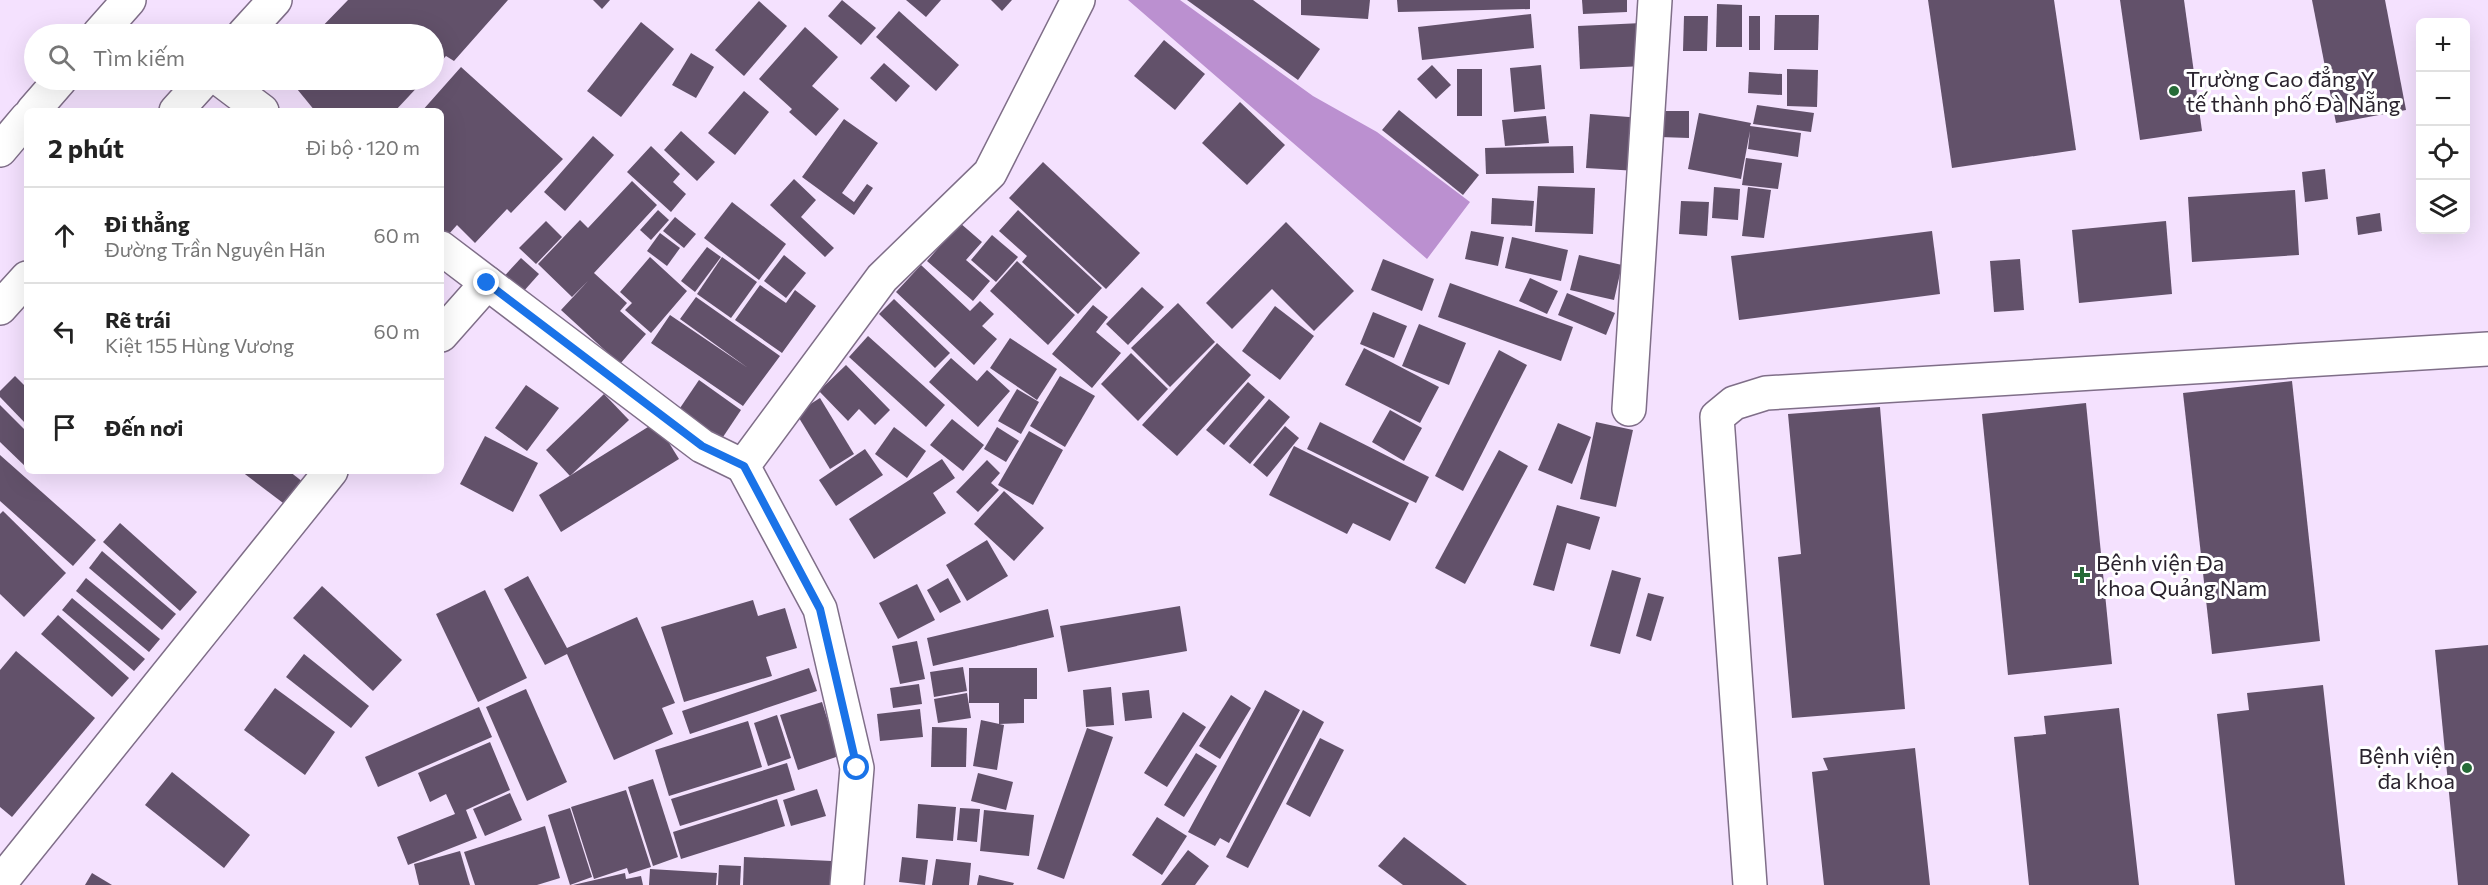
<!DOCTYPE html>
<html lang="vi">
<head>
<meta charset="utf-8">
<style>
  :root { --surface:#fff; --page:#f2f2f2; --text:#222; --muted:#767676; --line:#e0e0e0 }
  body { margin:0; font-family:Commissioner,sans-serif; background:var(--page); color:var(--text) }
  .controls { position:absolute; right:18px; top:18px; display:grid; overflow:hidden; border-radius:9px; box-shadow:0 6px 24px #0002 }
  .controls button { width:54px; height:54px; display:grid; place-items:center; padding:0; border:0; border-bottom:2px solid var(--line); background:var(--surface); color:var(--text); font:30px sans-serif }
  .stop { position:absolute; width:18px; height:18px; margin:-14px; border:4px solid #1a73e8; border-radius:50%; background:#fff }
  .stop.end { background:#1a73e8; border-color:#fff; box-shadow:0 2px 6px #0008 }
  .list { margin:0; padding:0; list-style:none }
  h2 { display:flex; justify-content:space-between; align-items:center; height:78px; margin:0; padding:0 24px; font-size:26px }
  h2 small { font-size:20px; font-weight:400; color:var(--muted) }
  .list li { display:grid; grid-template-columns:39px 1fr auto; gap:18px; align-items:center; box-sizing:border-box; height:96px; padding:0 24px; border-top:2px solid var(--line) }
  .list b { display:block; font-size:22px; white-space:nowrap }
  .list p { margin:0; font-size:20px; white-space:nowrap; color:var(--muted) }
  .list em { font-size:20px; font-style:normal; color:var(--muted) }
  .icon { flex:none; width:33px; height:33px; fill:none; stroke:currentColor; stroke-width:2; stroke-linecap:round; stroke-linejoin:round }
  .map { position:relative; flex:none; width:2488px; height:885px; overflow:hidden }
  .search { position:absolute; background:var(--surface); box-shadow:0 6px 24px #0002; left:24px; top:24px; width:420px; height:66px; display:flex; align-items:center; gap:15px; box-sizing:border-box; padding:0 21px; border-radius:33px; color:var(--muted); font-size:22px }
  .panel { position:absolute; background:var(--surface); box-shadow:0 6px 24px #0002; left:24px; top:108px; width:420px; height:366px; border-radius:9px }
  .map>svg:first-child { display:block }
  .water { fill:#bb90d0 }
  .building { fill:#62516a }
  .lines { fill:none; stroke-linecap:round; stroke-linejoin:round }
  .minor-casing { stroke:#7f6e88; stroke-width:36 }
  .major-casing { stroke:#7f6e88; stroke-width:36 }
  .minor { stroke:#fff; stroke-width:33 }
  .major { stroke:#fff; stroke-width:33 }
  .route { stroke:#1a73e8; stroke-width:8 }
  .poi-dot { fill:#266b37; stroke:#fff; stroke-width:2 }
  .labels { text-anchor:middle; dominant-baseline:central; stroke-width:6; stroke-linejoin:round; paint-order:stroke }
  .poi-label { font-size:22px; fill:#2a232e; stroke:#fff; text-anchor:start }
</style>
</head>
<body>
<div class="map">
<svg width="2488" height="885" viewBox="0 0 2488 885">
  <rect width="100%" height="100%" fill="#f4e1fe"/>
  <!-- water -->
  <path class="water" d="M1128,0H1180L1313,96L1377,132L1470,202L1427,259Z"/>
  <!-- building -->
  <g class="building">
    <path d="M348,0H508L454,61L446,56L434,69V34H315Z"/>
    <path d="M593,0H610L602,9Z"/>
    <path d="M842,0L876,28L861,45L828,16Z"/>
    <path d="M906,0H941L926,17Z"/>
    <path d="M991,0H1012L1002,11Z"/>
    <path d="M1187,0H1253L1320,49L1298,80Z"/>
    <path d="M1301,0H1370L1368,19L1301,15Z"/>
    <path d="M1397,0H1530V9L1398,12Z"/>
    <path d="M1582,0H1627V12L1583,14Z"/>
    <path d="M1928,0H2054L2076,150L1952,168Z"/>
    <path d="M2120,0H2184L2202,131L2140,140Z"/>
    <path d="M2312,0H2385L2406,110L2336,123Z"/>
    <path d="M759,1L787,26L744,76L715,50Z"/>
    <path d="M1717,4L1742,5V47H1716Z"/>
    <path d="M899,11L959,65L936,91L876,37Z"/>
    <path d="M1531,14L1534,48L1422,60L1418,27Z"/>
    <path d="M1775,15H1819L1818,50H1774Z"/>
    <path d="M1684,16H1708L1707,51H1683Z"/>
    <rect x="1749" y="16" width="11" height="34"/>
    <path d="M641,22L674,49L621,117L587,91Z"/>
    <path d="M1642,23L1644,66L1580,69L1578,26Z"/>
    <path d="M805,27L838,57L812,86L839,109L816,136L789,112L792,109L759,79Z"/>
    <path d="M1164,40L1205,74L1175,110L1134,76Z"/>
    <path d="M691,53L714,67L696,98L672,85Z"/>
    <path d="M884,63L910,86L896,102L870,78Z"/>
    <path d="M1432,65L1451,85L1436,99L1417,79Z"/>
    <path d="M1541,65L1545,109L1514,112L1510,68Z"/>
    <path d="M461,67L563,159L511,213L507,209L475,243L457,225L448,235L441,228V111H422Z"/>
    <rect x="1457" y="69" width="25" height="47"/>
    <path d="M1787,69L1818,70L1817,107L1787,106Z"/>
    <path d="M1749,72L1782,74V95L1748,93Z"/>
    <path d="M297,80H424L395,111H315L293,84Z"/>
    <path d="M744,91L769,112L735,155L708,133Z"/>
    <path d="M1240,102L1285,145L1247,185L1202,143Z"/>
    <path d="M1757,105L1814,113L1811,132L1753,124Z"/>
    <path d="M1399,110L1479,175L1463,195L1382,130Z"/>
    <path d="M1660,111H1689V138L1660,137Z"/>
    <path d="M1699,113L1751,123L1750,126L1801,133L1798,157L1748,149L1750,131L1741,179L1688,169Z"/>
    <path d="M1590,114L1642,118L1638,171L1586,168Z"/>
    <path d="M1546,116L1549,143L1505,146L1502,120Z"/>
    <path d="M844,119L878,143L842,193L854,202L867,184L873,188L854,215L802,177Z"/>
    <path d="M681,131L715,162L697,181L664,150Z"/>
    <path d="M593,136L614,155L565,211L544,192Z"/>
    <path d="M651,146L680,174L673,182L686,194L671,212L627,172Z"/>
    <path d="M1573,146L1574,173L1486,174L1485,148Z"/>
    <path d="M1746,158L1782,163L1778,189L1742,185Z"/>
    <path d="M1043,162L1140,253L1106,289L1009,198Z"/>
    <path d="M2325,169L2328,199L2305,202L2302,172Z"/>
    <path d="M794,179L816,200L801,217L834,248L825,257L770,205Z"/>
    <path d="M632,181L657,205L594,273L627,303L620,311L646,334L620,364L561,310L588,281L572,297L538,264L580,220L588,228Z"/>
    <path d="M1538,186L1595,188L1593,234L1535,232Z"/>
    <path d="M1714,187L1740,189L1738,220L1712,218Z"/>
    <path d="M1748,187L1771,190L1764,238L1742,236Z"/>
    <path d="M2295,190L2299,255L2192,262L2188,197Z"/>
    <path d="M1492,198L1534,201L1532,226L1491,224Z"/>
    <path d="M1681,201L1709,202L1707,236L1679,234Z"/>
    <path d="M732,202L786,244L759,280L704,238Z"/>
    <path d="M658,210L669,220L651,240L640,230Z"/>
    <path d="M1018,210L1102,288L1078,314L1022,262L1027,256L999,231Z"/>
    <path d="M2380,213L2382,231L2358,235L2356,217Z"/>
    <path d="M675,217L696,234L684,248L663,231Z"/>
    <path d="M546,221L562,237L536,264L519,248Z"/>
    <path d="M2166,221L2172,294L2079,303L2072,230Z"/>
    <path d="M1286,222L1354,291L1314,331L1272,289L1232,329L1206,303Z"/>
    <path d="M960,223L982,242L966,260L990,281L973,301L927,261Z"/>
    <path d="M1471,231L1504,237L1498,266L1465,259Z"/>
    <path d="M1932,231L1940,294L1739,320L1731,256Z"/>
    <path d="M660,233L680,248L667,266L647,251Z"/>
    <path d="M992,235L1018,257L996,282L971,260Z"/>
    <path d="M1512,237L1568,250L1561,281L1505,268Z"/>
    <path d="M707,247L721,257L695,292L681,281Z"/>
    <path d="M784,255L806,273L786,298L764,281Z"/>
    <path d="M1579,255L1622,265L1614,300L1570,290Z"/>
    <path d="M650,257L687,291L651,333L625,310L632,303L620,292Z"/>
    <path d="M722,257L757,282L731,318L697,294Z"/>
    <path d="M521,258L539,274L515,301L497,284Z"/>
    <path d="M1383,259L1434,279L1422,311L1371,290Z"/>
    <path d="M2020,259L2024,310L1994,312L1990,261Z"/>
    <path d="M1017,261L1075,315L1048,345L990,291Z"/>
    <path d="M921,265L970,311L980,301L994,314L982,326L997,339L974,365L896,292Z"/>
    <path d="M1530,278L1558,291L1547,314L1519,301Z"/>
    <path d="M1450,283L1573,327L1561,361L1438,317Z"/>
    <path d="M760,285L786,303L795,290L816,306L782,353L735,320Z"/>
    <path d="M1142,287L1164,307L1128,345L1106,324Z"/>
    <path d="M1567,293L1615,313L1606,335L1558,315Z"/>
    <path d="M696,297L780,356L743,406L651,343L670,315L748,368L680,319Z"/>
    <path d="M894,299L950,353L935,368L879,314Z"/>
    <path d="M1178,303L1215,342L1170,387L1131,348Z"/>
    <path d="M1093,305L1108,317L1096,332L1121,353L1092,388L1052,354Z"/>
    <path d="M1275,306L1314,336L1280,380L1242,351Z"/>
    <path d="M1373,312L1407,326L1394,358L1360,344Z"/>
    <path d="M1419,324L1466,343L1449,385L1402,366Z"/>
    <path d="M868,336L945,405L926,427L849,357Z"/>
    <path d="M1010,338L1057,369L1037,400L990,368Z"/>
    <path d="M1217,343L1251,375L1177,456L1142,425Z"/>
    <path d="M1364,348L1439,387L1420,423L1345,385Z"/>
    <path d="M1499,350L1527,365L1463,491L1435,476Z"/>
    <path d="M1131,353L1168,389L1138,421L1101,384Z"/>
    <path d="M951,358L977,381L987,370L1010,391L978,427L929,382Z"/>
    <path d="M846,365L890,410L875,425L859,409L848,421L819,391Z"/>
    <path d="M15,376L27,388V425L0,397V391Z"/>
    <path d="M1060,376L1095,396L1065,447L1030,426Z"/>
    <path d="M699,380L741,410L721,440L678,411Z"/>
    <path d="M2292,381L2320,641L2212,654L2183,393Z"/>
    <path d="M1248,382L1265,397L1224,445L1206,430Z"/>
    <path d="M526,385L559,408L527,451L495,428Z"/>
    <path d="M1017,389L1039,402L1021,434L998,421Z"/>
    <path d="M604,394L629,420L570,476L546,450Z"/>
    <path d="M820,398L854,454L830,469L796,413Z"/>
    <path d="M1269,399L1290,417L1250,464L1229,446Z"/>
    <path d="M2086,403L2112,664L2008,675L1982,414Z"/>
    <path d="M0,405L27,432V468L0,442Z"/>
    <path d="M1880,407L1905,709L1792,718L1778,557L1801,554L1788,414Z"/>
    <path d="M1390,410L1422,428L1404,461L1372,442Z"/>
    <path d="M952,419L984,445L963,471L930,445Z"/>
    <path d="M656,422L679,459L561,532L539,495Z"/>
    <path d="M1320,422L1429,477L1416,503L1307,449Z"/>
    <path d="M1596,422L1633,430L1616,507L1580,499Z"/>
    <path d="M1558,423L1591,437L1572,484L1538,470Z"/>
    <path d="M1285,426L1299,438L1267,477L1253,465Z"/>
    <path d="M894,427L926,451L907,478L875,454Z"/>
    <path d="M997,427L1019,441L1006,462L984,449Z"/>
    <path d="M1029,431L1063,450L1033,505L998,485Z"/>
    <path d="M485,436L538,463L513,512L460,484Z"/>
    <path d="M1294,446L1409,503L1390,541L1353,523L1347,534L1269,495Z"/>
    <path d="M865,449L883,475L836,506L819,480Z"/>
    <path d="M1499,450L1528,466L1465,584L1435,568Z"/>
    <path d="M0,455L96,540L73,566L0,501Z"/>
    <path d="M942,459L955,478L933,493L946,513L874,559L849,519Z"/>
    <path d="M987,460L1000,473L991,483L999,490L978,512L956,492Z"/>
    <path d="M241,471H289L308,486L291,509Z"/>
    <path d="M1004,491L1044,528L1014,561L974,524Z"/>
    <path d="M1557,505L1600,517L1590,550L1567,543L1554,591L1533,585Z"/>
    <path d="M3,511L66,573L24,617L0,594V514Z"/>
    <path d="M120,523L197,592L180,611L103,542Z"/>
    <path d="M987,540L1008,576L967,601L946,565Z"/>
    <path d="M102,551L176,614L162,630L89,568Z"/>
    <path d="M1612,570L1641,578L1620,654L1590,646Z"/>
    <path d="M528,576L567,648L637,617L675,703L662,708L673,734L614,760L567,654L545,665L504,589Z"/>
    <path d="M86,578L160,639L149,652L76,591Z"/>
    <path d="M948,578L961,602L940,613L927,590Z"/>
    <path d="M917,584L935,620L898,639L879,603Z"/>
    <path d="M322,586L402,660L373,691L293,618Z"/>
    <path d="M485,590L527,678L478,702L436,614Z"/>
    <path d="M1648,593L1664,597L1651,641L1636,636Z"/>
    <path d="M72,598L145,659L134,671L62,610Z"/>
    <path d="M753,600L758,616L785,608L797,648L766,657L772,676L684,702L661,627Z"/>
    <path d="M1180,606L1187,651L1068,672L1060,626Z"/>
    <path d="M1048,609L1054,637L933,666L927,638Z"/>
    <path d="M58,615L129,678L112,697L41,634Z"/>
    <path d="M917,641L925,679L900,684L892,646Z"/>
    <path d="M2488,645V885H2458L2435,650Z"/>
    <path d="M16,651L95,718L12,817L0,807V670Z"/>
    <path d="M304,654L369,706L351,728L286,677Z"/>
    <path d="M963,667L967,691L934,697L930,672Z"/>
    <path d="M809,668L817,691L690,734L682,711Z"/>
    <path d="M969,668H1037V699H1024V723L999,724V703H969Z"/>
    <path d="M919,684L922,704L893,708L890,688Z"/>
    <path d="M2323,685L2345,885H2235L2217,714L2249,710L2247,693Z"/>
    <path d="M1111,687L1114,725L1086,727L1083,690Z"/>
    <path d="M275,688L335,732L305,775L244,730Z"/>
    <path d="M526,689L567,782L527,801L486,707Z"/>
    <path d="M1149,690L1152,718L1125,721L1122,693Z"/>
    <path d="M1265,690L1300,710L1229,843L1220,838L1215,846L1188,832Z"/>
    <path d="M967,693L971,718L938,723L934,699Z"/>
    <path d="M1231,695L1251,708L1220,759L1199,746Z"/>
    <path d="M822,702L839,756L798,770L780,715Z"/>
    <path d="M479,707L492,737L378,787L365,757Z"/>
    <path d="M2119,708L2139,885H2029L2014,737L2046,734L2044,716Z"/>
    <path d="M920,709L923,737L880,741L877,714Z"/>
    <path d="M1303,710L1324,722L1248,868L1226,857Z"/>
    <path d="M1183,712L1206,727L1167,787L1144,773Z"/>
    <path d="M777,715L791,758L768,766L754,723Z"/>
    <path d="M981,720L1004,725L997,770L973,766Z"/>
    <path d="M748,721L762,767L669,796L655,750Z"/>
    <path d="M932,727L967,728L966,767H931Z"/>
    <path d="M1087,728L1113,737L1064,879L1037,869Z"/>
    <path d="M1320,738L1344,750L1310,817L1286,804Z"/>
    <path d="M490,742L510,790L466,810L477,838L408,865L397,837L455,814L446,794L430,802L418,773Z"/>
    <path d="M1915,748L1930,885H1824L1812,772L1828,770L1823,758Z"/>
    <path d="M1196,753L1217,766L1184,817L1164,805Z"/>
    <path d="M787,763L795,790L680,826L671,799Z"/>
    <path d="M172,772L250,835L224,868L145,805Z"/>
    <path d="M978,773L1013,782L1006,810L971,801Z"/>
    <path d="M653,779L678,857L653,866L628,787Z"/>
    <path d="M817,789L826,816L791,826L783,800Z"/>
    <path d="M626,790L651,867L629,874L627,868L594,879L571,807Z"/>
    <path d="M510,793L522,820L485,836L473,809Z"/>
    <path d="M777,799L785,826L681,859L673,832Z"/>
    <path d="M918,804L956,807L953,841L916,838Z"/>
    <path d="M570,808L592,877L570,885L548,815Z"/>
    <path d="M960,808L980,809L977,842L957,840Z"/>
    <path d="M984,810L1034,815L1029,856L980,851Z"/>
    <path d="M1157,817L1187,836L1162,875L1132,855Z"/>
    <path d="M545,826L560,878L537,885H475L464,852Z"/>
    <path d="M1404,837L1467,885H1403L1378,866Z"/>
    <path d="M1188,850L1209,866L1195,885H1161Z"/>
    <path d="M460,851L470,885H419L414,864Z"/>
    <path d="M744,857L832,861L831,885H743Z"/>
    <path d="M902,857L928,860L925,885L899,882Z"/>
    <path d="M936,859L971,863L969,885H932Z"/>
    <path d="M719,865L741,866L740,885H718Z"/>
    <path d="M650,869L717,873L716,885H649Z"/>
    <path d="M92,873L112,885H85Z"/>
    <path d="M625,873L626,879L641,876L643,885H573Z"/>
    <path d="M979,875L1014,883L1013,885H977Z"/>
  </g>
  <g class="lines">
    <defs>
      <g id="minor">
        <path d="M221,80L262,111"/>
        <path d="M441,248L702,446L743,466"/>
        <path d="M441,335L487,283"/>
        <path d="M1629,409L1655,0"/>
        <path d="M743,466L882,278L990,173L1078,0"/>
        <path d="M743,466L820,609L857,768L847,885"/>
        <path d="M0,883L331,471"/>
        <path d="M1750,885L1717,417L1734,403L1766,393L2488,349"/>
      </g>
      <g id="major">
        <path d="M99,34L129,0"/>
        <path d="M244,34L275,0"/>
        <path d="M33,111L60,80"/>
        <path d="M176,111L204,80"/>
        <path d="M0,150L27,118"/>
        <path d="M0,308L27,278"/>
      </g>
    </defs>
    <!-- minor casing -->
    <use href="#minor" class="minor-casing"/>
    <!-- major casing -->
    <use href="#major" class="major-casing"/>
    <!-- minor -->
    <use href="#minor" class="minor"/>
    <!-- major -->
    <use href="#major" class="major"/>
  </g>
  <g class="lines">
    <!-- route -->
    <path class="route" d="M487,283L702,446L744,466L820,609L857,768"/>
  </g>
  <!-- markers -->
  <g class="poi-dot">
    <circle cx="2174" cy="91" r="6"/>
    <path d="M2079 566h6v6h6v6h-6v6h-6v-6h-6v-6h6z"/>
    <circle cx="2467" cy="768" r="6"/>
  </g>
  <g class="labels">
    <!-- poi labels -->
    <g class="poi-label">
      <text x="2186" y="78">Trường Cao đẳng Y<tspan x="2186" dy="25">tế thành phố Đà Nẵng</tspan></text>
      <text x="2096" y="562">Bệnh viện Đa<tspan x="2096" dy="25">khoa Quảng Nam</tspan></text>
      <text x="2455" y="755" text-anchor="end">Bệnh viện<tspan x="2455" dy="25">đa khoa</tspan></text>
    </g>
  </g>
</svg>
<div class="controls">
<button>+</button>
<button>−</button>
<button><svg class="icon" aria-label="locate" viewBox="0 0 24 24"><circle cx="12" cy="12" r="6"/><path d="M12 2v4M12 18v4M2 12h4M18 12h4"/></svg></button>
<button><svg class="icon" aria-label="layers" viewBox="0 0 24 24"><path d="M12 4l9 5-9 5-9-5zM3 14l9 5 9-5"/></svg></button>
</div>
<div class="stop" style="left:857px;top:768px"></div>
<div class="stop end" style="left:487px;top:283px"></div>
<div class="search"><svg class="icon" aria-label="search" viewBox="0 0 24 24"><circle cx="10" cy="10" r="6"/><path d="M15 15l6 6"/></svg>Tìm kiếm</div>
<section class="panel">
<h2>2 phút<small>Đi bộ · 120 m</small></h2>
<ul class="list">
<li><svg class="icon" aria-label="ahead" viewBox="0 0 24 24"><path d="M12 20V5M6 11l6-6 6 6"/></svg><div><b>Đi thẳng</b><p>Đường Trần Nguyên Hãn</p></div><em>60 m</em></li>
<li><svg class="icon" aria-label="left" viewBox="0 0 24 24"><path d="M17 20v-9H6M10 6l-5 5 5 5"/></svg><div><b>Rẽ trái</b><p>Kiệt 155 Hùng Vương</p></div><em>60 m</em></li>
<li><svg class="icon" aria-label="arrive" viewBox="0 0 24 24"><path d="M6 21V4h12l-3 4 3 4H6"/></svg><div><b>Đến nơi</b></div></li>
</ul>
</section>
</div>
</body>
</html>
